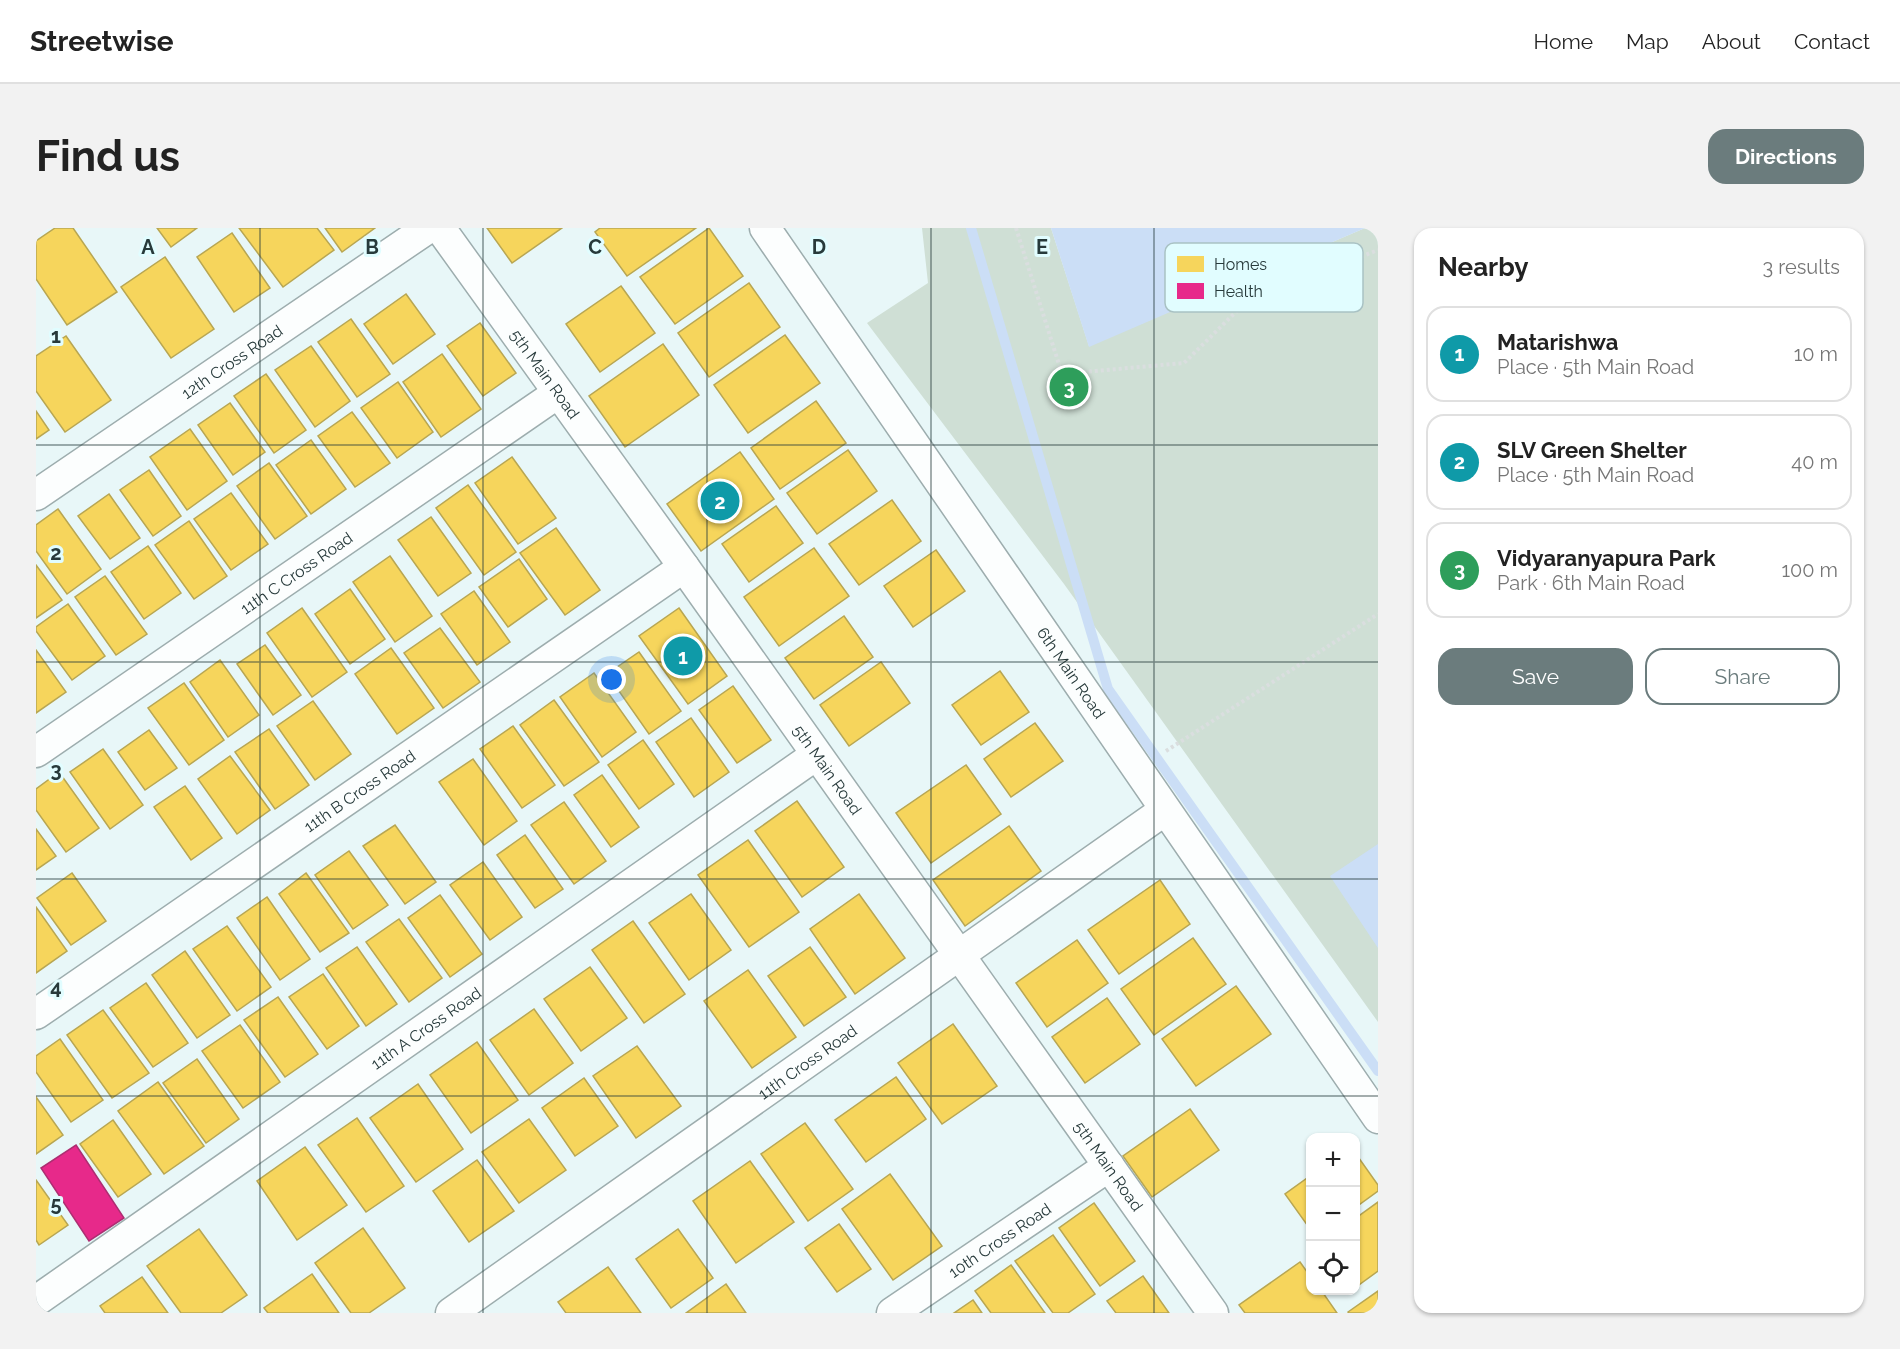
<!DOCTYPE html>
<html lang="en">
<head>
<meta charset="utf-8">
<style>
  :root { --surface:#fff; --page:#f2f2f2; --text:#222; --muted:#767676; --line:#e0e0e0; --accent:#6b7c7d }
  body { margin:0; font-family:Raleway,sans-serif; background:var(--page); color:var(--text) }
  .controls { position:absolute; right:18px; bottom:18px; display:grid; overflow:hidden; border-radius:12px; box-shadow:0 2px 4px #0004 }
  .controls button { width:54px; height:54px; display:grid; place-items:center; padding:0; border:0; border-bottom:2px solid var(--line); background:var(--surface); color:var(--text); font:30px sans-serif }
  .you { position:absolute; left:576px; top:452px; width:21px; height:21px; margin:-15px; border:4px solid #fff; border-radius:50%; background:#1a73e8; box-shadow:0 0 0 9px #1a73e833 }
  .badge { display:grid; place-items:center; width:39px; height:39px; border-radius:50%; background:var(--accent); color:#fff; font-size:20px; font-weight:700 }
  .pin { position:absolute; translate:-50% -50%; border:3px solid #fff; box-shadow:0 2px 6px #0006 }
  .list { margin:0; padding:0; list-style:none }
  h2 { display:flex; justify-content:space-between; align-items:center; height:78px; margin:0; padding:0 24px; font-size:26px }
  h2 small { font-size:20px; font-weight:400; color:var(--muted) }
  .list li { display:grid; grid-template-columns:39px 1fr auto; gap:18px; align-items:center; box-sizing:border-box; height:96px; margin:0 12px 12px; padding:0 12px; border:2px solid var(--line); border-radius:18px }
  .list b { display:block; font-size:22px; white-space:nowrap }
  .list p { margin:0; font-size:20px; white-space:nowrap; color:var(--muted) }
  .list em { font-size:20px; font-style:normal; color:var(--muted) }
  .actions { display:flex; gap:12px; padding:18px 24px }
  .actions a { flex:1; padding:14px 0; border:2px solid var(--accent); border-radius:18px; text-align:center; font-size:21px; color:var(--accent) }
  .actions .main { background:var(--accent); color:#fff }
  .icon { flex:none; width:33px; height:33px; fill:none; stroke:currentColor; stroke-width:2; stroke-linecap:round; stroke-linejoin:round }
  .map { position:relative; flex:none; width:1342px; height:1085px; overflow:hidden; border-radius:18px }
  header { display:flex; align-items:center; gap:36px; box-sizing:border-box; height:84px; padding:0 30px; background:var(--surface); border-bottom:2px solid var(--line) }
  header strong { font-size:28px }
  nav { display:flex; gap:33px; margin-inline-start:auto; font-size:21px }
  .intro { display:flex; align-items:center; justify-content:space-between; box-sizing:border-box; height:144px; padding:0 36px }
  h1 { margin:0; font-size:42px }
  .button { padding:15px 27px; border-radius:18px; background:var(--accent); color:#fff; font-size:21px; font-weight:700 }
  main { display:flex; gap:36px; padding:0 36px }
  aside { flex:1; background:var(--surface); border-radius:18px; box-shadow:0 2px 4px #0004 }
  .map>svg:first-child { display:block }
  .green { fill:#cfdfd5 }
  .water { fill:#cbdef6 }
  .homes { fill:#f6d55c; stroke:#b8a652; stroke-width:1.5 }
  .health { fill:#e7298a; stroke:#ad2e72; stroke-width:1.5 }
  .lines { fill:none; stroke-linecap:round; stroke-linejoin:round }
  .stream { stroke:#cbdef6; stroke-width:10 }
  .street-casing { stroke:#9dadae; stroke-width:33 }
  .path { stroke:#dadedf; stroke-width:4; stroke-dasharray:3 3; stroke-linecap:butt }
  .street { stroke:#fcfefe; stroke-width:30 }
  .grid { fill:none; stroke:#273a3b; stroke-width:1.5; stroke-opacity:0.55 }
  .labels { text-anchor:middle; dominant-baseline:central; stroke-width:6; stroke-linejoin:round; paint-order:stroke }
  .street-label { font-size:16px; fill:#273a3b; stroke:#e1fdff }
  .key { fill:#e1fdff; stroke:#a9c2c4; stroke-width:1.5 }
  .key-label { font-size:16px; fill:#273a3b }
  .grid-label { font-size:20px; text-anchor:middle; font-weight:bold; fill:#273a3b; stroke:#e1fdff; stroke-width:6; stroke-linejoin:round; paint-order:stroke }
</style>
</head>
<body>
<header>
<strong>Streetwise</strong>
<nav><a>Home</a><a>Map</a><a>About</a><a>Contact</a></nav>
</header>
<div class="intro"><h1>Find us</h1><a class="button">Directions</a></div>
<main>
<div class="map">
<svg width="1342" height="1085" viewBox="0 0 1342 1085">
  <rect width="100%" height="100%" fill="#e8f7f8"/>
  <!-- green -->
  <path class="green" d="M886,0H1015L1053,118L1329,0H1342V794L1028,356L831,95L892,55Z"/>
  <!-- water -->
  <g class="water">
    <path d="M1015,0H1329L1053,119Z"/>
    <path d="M1342,616V720L1294,648Z"/>
  </g>
  <!-- homes -->
  <g class="homes">
    <path d="M19,0H37L81,64L31,97L0,51V13Z"/>
    <path d="M121,0H161L135,19Z"/>
    <path d="M203,0H281L298,22L247,59Z"/>
    <path d="M289,0H339L306,24Z"/>
    <path d="M451,0H526L476,35Z"/>
    <path d="M564,0H660L591,48L559,4Z"/>
    <path d="M673,0L707,48L639,96L604,49Z"/>
    <path d="M196,5L234,60L198,84L161,29Z"/>
    <path d="M129,29L178,101L135,130L85,59Z"/>
    <path d="M713,55L744,99L673,149L642,105Z"/>
    <path d="M585,58L619,105L564,144L530,96Z"/>
    <path d="M370,66L399,106L357,136L328,96Z"/>
    <path d="M315,91L354,146L321,169L282,114Z"/>
    <path d="M444,95L480,145L447,168L411,118Z"/>
    <path d="M749,107L784,155L712,205L678,157Z"/>
    <path d="M30,108L75,172L29,204L0,163V128Z"/>
    <path d="M627,116L663,167L589,219L553,168Z"/>
    <path d="M275,118L314,173L279,199L239,142Z"/>
    <path d="M406,126L445,181L405,209L367,154Z"/>
    <path d="M230,146L270,202L238,225L198,168Z"/>
    <path d="M362,154L397,204L361,230L325,180Z"/>
    <path d="M780,173L810,215L744,261L715,220Z"/>
    <path d="M194,175L229,224L197,247L162,197Z"/>
    <path d="M0,183L13,202L0,211Z"/>
    <path d="M316,184L354,235L319,259L282,208Z"/>
    <path d="M154,201L191,253L151,282L114,229Z"/>
    <path d="M275,212L310,261L275,286L240,237Z"/>
    <path d="M812,222L841,263L781,306L751,265Z"/>
    <path d="M704,224L738,271L665,323L631,276Z"/>
    <path d="M476,229L520,290L482,316L439,255Z"/>
    <path d="M233,235L271,288L239,311L201,258Z"/>
    <path d="M113,242L145,288L117,308L84,262Z"/>
    <path d="M432,257L480,324L448,347L400,280Z"/>
    <path d="M195,265L232,316L195,342L158,291Z"/>
    <path d="M73,266L104,310L74,331L42,288Z"/>
    <path d="M856,272L885,313L823,357L793,316Z"/>
    <path d="M740,278L767,315L713,354L686,316Z"/>
    <path d="M22,281L65,341L31,366L0,323V297Z"/>
    <path d="M395,289L435,345L402,368L362,312Z"/>
    <path d="M153,293L191,348L158,371L119,317Z"/>
    <path d="M520,300L564,362L529,387L484,325Z"/>
    <path d="M112,318L145,365L108,391L75,344Z"/>
    <path d="M778,320L813,368L743,418L708,369Z"/>
    <path d="M900,322L929,363L877,399L848,358Z"/>
    <path d="M354,328L396,388L359,414L317,354Z"/>
    <path d="M483,331L511,371L472,399L443,359Z"/>
    <path d="M0,337L26,372L0,390Z"/>
    <path d="M69,348L111,406L80,427L39,369Z"/>
    <path d="M314,361L349,411L314,436L279,386Z"/>
    <path d="M438,363L474,414L441,437L405,386Z"/>
    <path d="M32,376L69,428L36,452L0,403V399Z"/>
    <path d="M266,380L311,444L276,469L231,405Z"/>
    <path d="M643,380L691,448L652,476L603,408Z"/>
    <path d="M808,388L837,429L778,471L749,430Z"/>
    <path d="M404,400L444,454L407,480L368,425Z"/>
    <path d="M229,417L265,467L237,487L201,436Z"/>
    <path d="M355,420L398,480L361,506L319,446Z"/>
    <path d="M0,422L30,464L0,485Z"/>
    <path d="M603,424L645,483L613,506L571,446Z"/>
    <path d="M184,432L223,487L192,509L154,454Z"/>
    <path d="M845,434L874,475L813,518L784,477Z"/>
    <path d="M964,443L993,484L945,517L916,477Z"/>
    <path d="M558,445L600,504L566,529L524,469Z"/>
    <path d="M148,455L188,512L153,537L112,480Z"/>
    <path d="M697,458L735,512L701,535L663,482Z"/>
    <path d="M518,472L563,534L528,558L484,497Z"/>
    <path d="M277,473L315,526L279,552L241,498Z"/>
    <path d="M655,490L693,544L658,569L620,514Z"/>
    <path d="M999,495L1027,533L975,569L948,531Z"/>
    <path d="M477,498L519,557L486,580L444,521Z"/>
    <path d="M233,501L273,557L239,581L199,524Z"/>
    <path d="M113,502L141,540L109,562L82,524Z"/>
    <path d="M607,512L638,556L603,581L572,537Z"/>
    <path d="M67,521L107,577L74,601L34,544Z"/>
    <path d="M194,528L234,582L201,606L162,551Z"/>
    <path d="M437,531L481,593L448,617L403,554Z"/>
    <path d="M930,537L965,586L895,635L860,585Z"/>
    <path d="M23,544L63,600L30,624L0,582V561Z"/>
    <path d="M566,547L603,599L575,619L538,567Z"/>
    <path d="M149,558L186,610L155,632L118,579Z"/>
    <path d="M761,573L808,639L766,669L719,603Z"/>
    <path d="M528,574L570,633L538,656L495,597Z"/>
    <path d="M359,597L400,654L369,676L327,618Z"/>
    <path d="M973,598L1005,643L929,698L897,652Z"/>
    <path d="M0,601L20,628L0,642Z"/>
    <path d="M489,607L527,661L499,680L461,627Z"/>
    <path d="M712,612L763,684L713,719L662,647Z"/>
    <path d="M313,623L352,677L317,701L279,647Z"/>
    <path d="M447,634L486,689L454,712L414,657Z"/>
    <path d="M36,645L70,693L35,717L1,670Z"/>
    <path d="M270,645L313,705L284,724L243,666Z"/>
    <path d="M1124,652L1154,696L1083,746L1052,702Z"/>
    <path d="M655,666L695,722L653,752L613,695Z"/>
    <path d="M823,666L869,730L819,766L774,701Z"/>
    <path d="M404,667L446,726L414,749L372,690Z"/>
    <path d="M231,669L274,731L244,752L201,690Z"/>
    <path d="M0,679L31,723L0,745Z"/>
    <path d="M363,691L406,750L373,774L330,714Z"/>
    <path d="M597,693L649,766L608,795L556,722Z"/>
    <path d="M191,698L235,759L201,783L157,721Z"/>
    <path d="M1157,710L1190,756L1118,807L1085,761Z"/>
    <path d="M1041,712L1072,755L1011,799L980,755Z"/>
    <path d="M321,719L361,776L330,798L290,740Z"/>
    <path d="M774,719L810,769L768,798L732,748Z"/>
    <path d="M149,723L194,787L161,810L116,747Z"/>
    <path d="M554,739L591,790L545,823L508,771Z"/>
    <path d="M712,742L760,809L716,840L668,773Z"/>
    <path d="M287,746L323,798L291,821L253,769Z"/>
    <path d="M110,755L152,815L117,839L74,780Z"/>
    <path d="M1200,758L1235,806L1160,858L1126,811Z"/>
    <path d="M242,769L282,826L249,849L208,792Z"/>
    <path d="M1071,770L1104,816L1049,855L1016,809Z"/>
    <path d="M498,781L537,835L493,867L454,812Z"/>
    <path d="M67,782L113,845L76,870L31,807Z"/>
    <path d="M917,796L961,858L906,896L862,835Z"/>
    <path d="M204,797L244,854L207,880L166,823Z"/>
    <path d="M24,811L67,872L35,894L0,844V828Z"/>
    <path d="M441,814L482,872L435,905L394,847Z"/>
    <path d="M601,818L645,878L600,910L557,848Z"/>
    <path d="M161,831L203,891L170,915L127,855Z"/>
    <path d="M860,849L890,891L830,934L799,892Z"/>
    <path d="M548,850L582,898L539,928L506,880Z"/>
    <path d="M122,854L168,918L128,946L82,883Z"/>
    <path d="M382,856L427,921L380,954L334,890Z"/>
    <path d="M0,869L27,907L0,926Z"/>
    <path d="M1154,881L1183,922L1116,969L1087,928Z"/>
    <path d="M321,890L368,958L330,984L282,917Z"/>
    <path d="M493,891L530,942L483,975L446,924Z"/>
    <path d="M77,892L115,946L82,969L44,916Z"/>
    <path d="M769,895L817,961L772,993L725,926Z"/>
    <path d="M269,919L311,977L261,1012L221,953Z"/>
    <path d="M1320,926L1342,957V963L1320,979Z"/>
    <path d="M441,932L478,983L433,1014L397,963Z"/>
    <path d="M714,933L758,994L700,1035L657,973Z"/>
    <path d="M854,946L906,1018L857,1052L806,981Z"/>
    <path d="M1274,948V1001L1249,966Z"/>
    <path d="M0,952L32,997L3,1017L0,1012Z"/>
    <path d="M1342,974V1043L1320,1059V990Z"/>
    <path d="M1058,975L1099,1033L1064,1058L1023,1000Z"/>
    <path d="M803,996L835,1041L801,1064L769,1020Z"/>
    <path d="M327,1000L369,1060L333,1085H315L279,1035Z"/>
    <path d="M163,1001L211,1067L185,1085H145L111,1038Z"/>
    <path d="M642,1001L677,1050L635,1080L600,1031Z"/>
    <path d="M1017,1007L1059,1066L1032,1085H1017L979,1033Z"/>
    <path d="M1264,1034L1274,1048V1062H1285L1301,1085H1209L1203,1077Z"/>
    <path d="M975,1037L1009,1085H955L939,1063Z"/>
    <path d="M572,1039L605,1085H530L522,1074Z"/>
    <path d="M276,1046L303,1085H232L228,1080Z"/>
    <path d="M1107,1048L1133,1085H1080L1071,1073Z"/>
    <path d="M106,1049L132,1085H69L64,1078Z"/>
    <path d="M690,1056L710,1085H650Z"/>
    <path d="M1342,1063V1085H1313L1312,1084Z"/>
    <path d="M937,1072L946,1085H918Z"/>
  </g>
  <!-- health -->
  <path class="health" d="M40,917L88,990L53,1013L5,940Z"/>
  <g class="lines">
    <!-- stream -->
    <path class="stream" d="M935,0L1072,461L1342,843"/>
    <defs>
      <g id="street">
        <path id="s1" d="M404,0L648,339L1177,1085"/>
        <path id="s2" d="M729,0L1342,890"/>
        <path id="s3" d="M0,267L392,0"/>
        <path id="s4" d="M0,524L522,165"/>
        <path id="s5" d="M0,786L648,339"/>
        <path id="s6" d="M0,1073L780,527"/>
        <path id="s7" d="M415,1085L1129,582"/>
        <path id="s8" d="M856,1085L1073,938"/>
      </g>
    </defs>
    <!-- street casing -->
    <use href="#street" class="street-casing"/>
    <!-- path -->
    <g class="path">
      <path d="M980,0L1026,146L1148,135L1210,74L1342,22"/>
      <path d="M1130,523L1342,386"/>
    </g>
    <!-- street -->
    <use href="#street" class="street"/>
  </g>
  <!-- grid -->
  <path class="grid" d="M224,0V1085M447,0V1085M671,0V1085M895,0V1085M1118,0V1085M0,217H1342M0,434H1342M0,651H1342M0,868H1342"/>
  <g class="labels">
    <!-- street labels -->
    <g class="street-label">
      <text stroke="none"><textPath href="#s3" startOffset="237">12th Cross Road</textPath></text>
      <text stroke="none"><textPath href="#s1" startOffset="180">5th Main Road</textPath></text>
      <text stroke="none"><textPath href="#s4" startOffset="316">11th C Cross Road</textPath></text>
      <text stroke="none"><textPath href="#s2" startOffset="540">6th Main Road</textPath></text>
      <text stroke="none"><textPath href="#s1" startOffset="666">5th Main Road</textPath></text>
      <text stroke="none"><textPath href="#s5" startOffset="393">11th B Cross Road</textPath></text>
      <text stroke="none"><textPath href="#s6" startOffset="476">11th A Cross Road</textPath></text>
      <text stroke="none"><textPath href="#s7" startOffset="436">11th Cross Road</textPath></text>
      <text stroke="none"><textPath href="#s1" startOffset="1152">5th Main Road</textPath></text>
      <text stroke="none"><textPath href="#s8" startOffset="130">10th Cross Road</textPath></text>
    </g>
  </g>
  <!-- legend -->
  <rect x="1129" y="15" width="198" height="69" rx="9" class="key"/>
  <rect x="1141" y="28" width="27" height="16" fill="#f6d55c"/>
  <rect x="1141" y="55" width="27" height="16" fill="#e7298a"/>
  <g class="key-label">
    <text x="1178" y="42">Homes</text>
    <text x="1178" y="69">Health</text>
  </g>
  <g class="grid-label">
    <text x="112" y="26">A</text>
    <text x="336" y="26">B</text>
    <text x="559" y="26">C</text>
    <text x="783" y="26">D</text>
    <text x="1006" y="26">E</text>
    <text x="20" y="115">1</text>
    <text x="20" y="332">2</text>
    <text x="20" y="549">3</text>
    <text x="20" y="766">4</text>
    <text x="20" y="983">5</text>
  </g>
</svg>
<div class="controls">
<button>+</button>
<button>−</button>
<button><svg class="icon" aria-label="locate" viewBox="0 0 24 24"><circle cx="12" cy="12" r="6"/><path d="M12 2v4M12 18v4M2 12h4M18 12h4"/></svg></button>
</div>
<div class="you"></div>
<div class="pin badge" style="left:647px;top:428px;background:#0f9aa8">1</div>
<div class="pin badge" style="left:684px;top:273px;background:#0f9aa8">2</div>
<div class="pin badge" style="left:1033px;top:159px;background:#2e9e5b">3</div>
</div>
<aside>
<h2>Nearby<small>3 results</small></h2>
<ul class="list">
<li><span class="badge" style="background:#0f9aa8">1</span><div><b>Matarishwa</b><p>Place · 5th Main Road</p></div><em>10 m</em></li>
<li><span class="badge" style="background:#0f9aa8">2</span><div><b>SLV Green Shelter</b><p>Place · 5th Main Road</p></div><em>40 m</em></li>
<li><span class="badge" style="background:#2e9e5b">3</span><div><b>Vidyaranyapura Park</b><p>Park · 6th Main Road</p></div><em>100 m</em></li>
</ul>
<div class="actions"><a class="main">Save</a><a>Share</a></div>
</aside>
</main>
</body>
</html>
